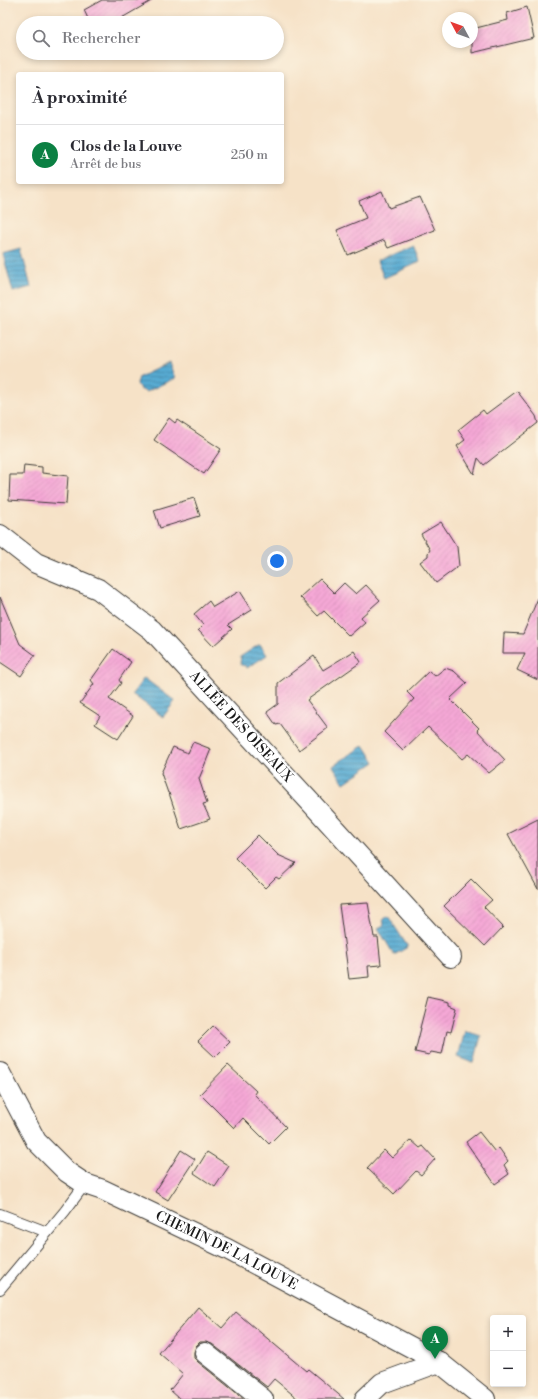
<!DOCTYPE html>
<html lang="fr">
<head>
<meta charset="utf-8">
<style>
  :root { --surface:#fff; --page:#f2f2f3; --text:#2b2b33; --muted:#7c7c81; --line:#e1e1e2; --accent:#0b8043 }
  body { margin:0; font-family:"Libre Bodoni",serif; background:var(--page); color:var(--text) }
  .controls { position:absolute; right:12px; bottom:12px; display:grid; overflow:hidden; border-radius:4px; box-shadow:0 2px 6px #0003 }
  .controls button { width:36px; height:36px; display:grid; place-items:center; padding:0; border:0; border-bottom:1px solid var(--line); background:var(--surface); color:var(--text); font:20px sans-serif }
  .compass { position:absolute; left:442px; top:12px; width:36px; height:36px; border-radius:50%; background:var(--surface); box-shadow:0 2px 6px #0003; rotate:311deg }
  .you { position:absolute; left:277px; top:561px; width:14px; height:14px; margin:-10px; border:3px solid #fff; border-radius:50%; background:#1a73e8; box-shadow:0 0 0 6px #1a73e833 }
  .badge { display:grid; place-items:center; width:26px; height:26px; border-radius:50%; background:var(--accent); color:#fff; font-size:13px; font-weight:700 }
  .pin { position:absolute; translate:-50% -33px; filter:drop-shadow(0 1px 2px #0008) }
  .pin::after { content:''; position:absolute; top:21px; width:14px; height:12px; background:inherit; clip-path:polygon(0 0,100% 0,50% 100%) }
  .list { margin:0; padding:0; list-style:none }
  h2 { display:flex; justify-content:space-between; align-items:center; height:52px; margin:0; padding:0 16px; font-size:17px }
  h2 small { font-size:13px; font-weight:400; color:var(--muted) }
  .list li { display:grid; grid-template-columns:26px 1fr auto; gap:12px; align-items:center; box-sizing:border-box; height:60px; padding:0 16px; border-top:1px solid var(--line) }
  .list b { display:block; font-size:15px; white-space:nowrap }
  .list p { margin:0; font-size:13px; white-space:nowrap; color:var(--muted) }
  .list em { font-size:13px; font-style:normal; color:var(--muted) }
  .icon { flex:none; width:22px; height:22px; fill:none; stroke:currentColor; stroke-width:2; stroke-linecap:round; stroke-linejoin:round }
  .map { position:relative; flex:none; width:538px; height:1399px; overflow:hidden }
  .search { position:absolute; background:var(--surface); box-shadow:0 2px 6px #0003; left:16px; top:16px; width:268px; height:44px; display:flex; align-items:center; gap:10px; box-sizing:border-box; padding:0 14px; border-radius:22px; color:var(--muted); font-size:15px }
  .panel { position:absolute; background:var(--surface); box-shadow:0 2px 6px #0003; left:16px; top:72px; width:268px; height:112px; border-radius:4px }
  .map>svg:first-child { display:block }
  .water { fill:url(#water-rules); stroke:#3a6377 }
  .building { fill:url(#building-hatch) }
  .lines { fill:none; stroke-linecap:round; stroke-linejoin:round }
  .lane-casing { stroke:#3d3a36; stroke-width:12 }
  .street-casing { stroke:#3d3a36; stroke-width:22 }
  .lane { stroke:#fff; stroke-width:10 }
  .street { stroke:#fff; stroke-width:20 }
  .labels { text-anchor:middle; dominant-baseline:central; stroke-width:3; stroke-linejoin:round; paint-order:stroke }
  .street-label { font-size:14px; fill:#1c1c1c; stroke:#fcf5e5 }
</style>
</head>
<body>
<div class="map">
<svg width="538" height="1399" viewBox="0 0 538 1399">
  <defs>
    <pattern id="water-rules" width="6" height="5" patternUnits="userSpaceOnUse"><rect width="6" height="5" fill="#57aad2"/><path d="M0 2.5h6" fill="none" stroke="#478aaa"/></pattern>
    <pattern id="building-hatch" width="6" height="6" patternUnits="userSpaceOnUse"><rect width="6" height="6" fill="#f5a7d6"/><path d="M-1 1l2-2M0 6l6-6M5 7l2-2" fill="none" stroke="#d18fb7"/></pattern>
  </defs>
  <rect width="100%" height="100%" fill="#fcf5e5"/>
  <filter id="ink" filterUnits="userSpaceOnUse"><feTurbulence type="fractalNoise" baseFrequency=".025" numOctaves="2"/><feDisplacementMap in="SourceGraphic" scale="8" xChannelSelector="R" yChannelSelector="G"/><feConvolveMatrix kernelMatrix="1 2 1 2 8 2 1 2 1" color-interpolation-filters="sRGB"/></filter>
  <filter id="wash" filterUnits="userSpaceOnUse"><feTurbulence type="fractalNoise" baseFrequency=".012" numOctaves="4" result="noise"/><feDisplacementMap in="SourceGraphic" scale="16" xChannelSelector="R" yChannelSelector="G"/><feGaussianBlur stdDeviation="0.9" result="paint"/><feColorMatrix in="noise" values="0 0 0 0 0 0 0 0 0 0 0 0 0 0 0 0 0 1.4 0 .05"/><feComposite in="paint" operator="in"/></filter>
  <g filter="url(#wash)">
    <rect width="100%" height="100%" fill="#f6e2c7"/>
    <!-- water -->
    <g class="water">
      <path d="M413,245L420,262L384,278L377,261Z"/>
      <path d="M21,249L31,287L13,292L3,254Z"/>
      <path d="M169,363L175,378L146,392L140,389L137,384L139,377Z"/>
      <path d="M260,644L267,655L247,668L246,666L241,665L240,662L241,659L240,657Z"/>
      <path d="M144,678L175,701L163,717L132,694Z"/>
      <path d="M364,745L375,762L344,783L333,766Z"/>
      <path d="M388,916L408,947L394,955L378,928L384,925L383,919Z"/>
      <path d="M465,1031L481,1036L474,1063L458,1057Z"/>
    </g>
    <g id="blocks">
      <!-- building -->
      <g class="building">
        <path d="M102,0H153L113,23H90L84,10Z"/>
        <path d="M527,7L534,38L472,53V29L508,20L507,13Z"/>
        <path d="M382,191L389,208L420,197L435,230L388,248L384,240L348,255L337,230L366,218L359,201Z"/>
        <path d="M517,391L536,416L538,423L484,465L478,458L474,474L457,446L465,440L458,430L483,410L486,414Z"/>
        <path d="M169,418L175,423L177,420L221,449L204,474L154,440Z"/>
        <path d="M24,465L42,467V473L68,476L66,504L9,500L10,475H23Z"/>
        <path d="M194,498L200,516L160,528L154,510Z"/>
        <path d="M441,522L457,547L459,566L436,583L420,562L428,556V553L430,550L421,534Z"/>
        <path d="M320,579L334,593L344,583L356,594L366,585L380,600L361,617L365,622L349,636L324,611L318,616L300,597Z"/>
        <path d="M240,591L252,610L228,625L232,629L213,646L198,630L203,625L194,614L209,601L213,607Z"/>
        <path d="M0,597L20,644L35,655L21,676L0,662Z"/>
        <path d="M538,598V680L517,670L525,653H503L504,633L523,634Z"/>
        <path d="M113,649L131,662L119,680L121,683L109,699L133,716L118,739L95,724L100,716L80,703L94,684L91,680Z"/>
        <path d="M354,651L361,662L307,700L328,728L299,750L280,724L276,725L267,712L278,704V683L314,656L323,670Z"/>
        <path d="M445,668L454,671L467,683L450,699L479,728L477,730L505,760L489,773L468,754L462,759L428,727L403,751L384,732L414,699L407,692L429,671L435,676Z"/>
        <path d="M193,742L211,749L199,779L207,803L203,804L210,819L181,829L169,793H168L161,773L173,747L188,753Z"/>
        <path d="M538,819V889L508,834Z"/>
        <path d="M258,835L278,855L296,863L279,879L276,877L265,888L235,858Z"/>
        <path d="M471,879L492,900L484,907L503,927L485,946L444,906Z"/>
        <path d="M368,903L374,937H378L381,965L368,966L369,977L349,979L339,905Z"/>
        <path d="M428,997L450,1002V1005L457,1008L451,1032L447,1031L442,1054L431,1052L429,1055L415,1052L421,1028H420Z"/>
        <path d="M213,1026L230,1042L215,1057L198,1041Z"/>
        <path d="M228,1065L256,1091L254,1094L286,1127L269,1144L243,1118L234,1128L200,1094Z"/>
        <path d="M479,1132L495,1152L499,1148L508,1161L504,1165L509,1174L495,1184L466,1142Z"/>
        <path d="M411,1140L420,1148L423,1146L435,1159L421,1175L416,1171L394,1194L367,1168L384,1150L392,1158Z"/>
        <path d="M181,1150L195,1159L168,1200L155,1192Z"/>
        <path d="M207,1152L229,1166L215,1187L194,1173Z"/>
        <path d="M198,1307L222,1328L236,1312L306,1371L308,1369L344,1399H298L274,1379L267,1387L212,1344L206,1342H200L196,1346L194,1352V1358L198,1362L244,1399H180L170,1390L183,1374L159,1353Z"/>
      </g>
    </g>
  </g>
  <g filter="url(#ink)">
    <use href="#blocks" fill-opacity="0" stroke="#3d3a36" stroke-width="1"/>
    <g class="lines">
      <defs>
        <g id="lane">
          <path d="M0,1214L47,1232"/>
          <path d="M0,1289L65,1211L85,1184"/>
        </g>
        <g id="street">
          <path id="s1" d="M0,535L36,563L98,589L152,630L313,805L451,957"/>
          <path id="s2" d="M0,1073L36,1141L67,1172L85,1184L103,1190L227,1249L439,1362L485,1399"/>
          <path d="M205,1353L263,1399"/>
          <path d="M365,1399L382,1383L439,1362"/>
        </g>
      </defs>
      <!-- lane casing -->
      <use href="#lane" class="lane-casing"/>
      <!-- street casing -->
      <use href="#street" class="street-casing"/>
      <!-- lane -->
      <use href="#lane" class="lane"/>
      <!-- street -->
      <use href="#street" class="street"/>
    </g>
  </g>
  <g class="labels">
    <!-- street labels -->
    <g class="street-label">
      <text stroke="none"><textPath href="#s1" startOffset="312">ALLÉE DES OISEAUX</textPath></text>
      <text stroke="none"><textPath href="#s2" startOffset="299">CHEMIN DE LA LOUVE</textPath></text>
    </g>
  </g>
</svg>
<div class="controls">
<button>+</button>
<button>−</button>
</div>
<svg class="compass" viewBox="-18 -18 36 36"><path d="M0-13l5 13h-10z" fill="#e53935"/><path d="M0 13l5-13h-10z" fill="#7c7c81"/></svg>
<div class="you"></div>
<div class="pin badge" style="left:435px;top:1359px">A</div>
<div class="search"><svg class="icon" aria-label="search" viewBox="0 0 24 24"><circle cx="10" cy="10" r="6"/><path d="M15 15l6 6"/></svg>Rechercher</div>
<section class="panel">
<h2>À proximité<small></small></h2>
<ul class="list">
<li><span class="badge">A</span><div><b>Clos de la Louve</b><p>Arrêt de bus</p></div><em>250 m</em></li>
</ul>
</section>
</div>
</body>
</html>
